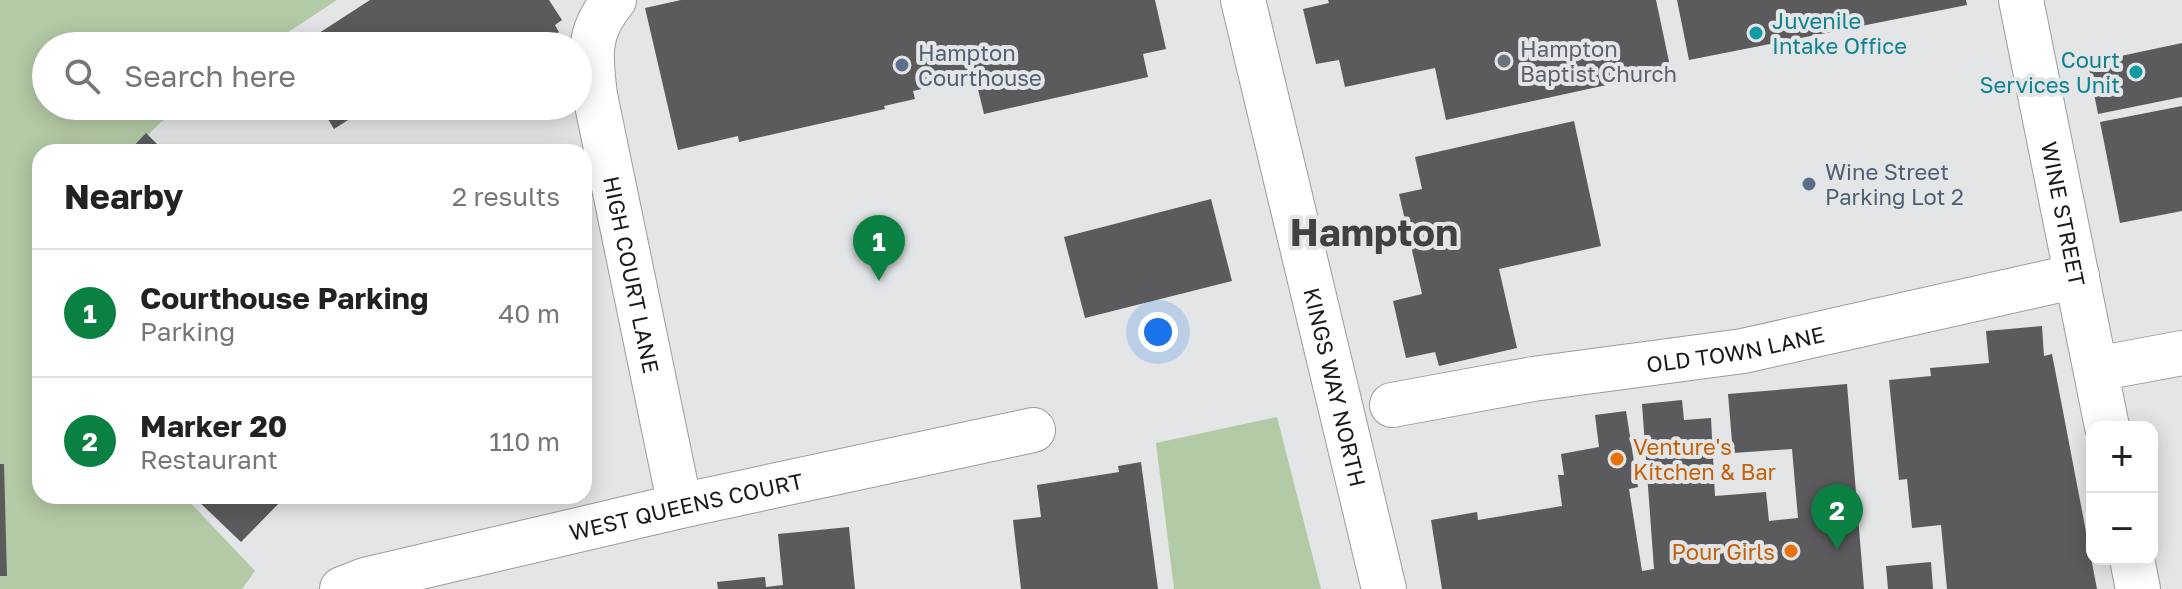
<!DOCTYPE html>
<html lang="en">
<head>
<meta charset="utf-8">
<style>
  :root { --surface:#fff; --page:#f2f2f2; --text:#222; --muted:#767676; --line:#e0e0e0; --accent:#0b8043 }
  body { margin:0; font-family:"Golos Text",sans-serif; background:var(--page); color:var(--text) }
  .controls { position:absolute; right:24px; bottom:24px; display:grid; overflow:hidden; border-radius:16px; box-shadow:0 4px 20px #0003 }
  .controls button { width:72px; height:72px; display:grid; place-items:center; padding:0; border:0; border-bottom:2px solid var(--line); background:var(--surface); color:var(--text); font:40px sans-serif }
  .you { position:absolute; left:1158px; top:332px; width:28px; height:28px; margin:-20px; border:6px solid #fff; border-radius:50%; background:#1a73e8; box-shadow:0 0 0 12px #1a73e833 }
  .badge { display:grid; place-items:center; width:52px; height:52px; border-radius:50%; background:var(--accent); color:#fff; font-size:26px; font-weight:700 }
  .pin { position:absolute; translate:-50% -66px; filter:drop-shadow(0 2px 4px #0008) }
  .pin::after { content:''; position:absolute; top:42px; width:28px; height:24px; background:inherit; clip-path:polygon(0 0,100% 0,50% 100%) }
  .list { margin:0; padding:0; list-style:none }
  h2 { display:flex; justify-content:space-between; align-items:center; height:104px; margin:0; padding:0 32px; font-size:34px }
  h2 small { font-size:26px; font-weight:400; color:var(--muted) }
  .list li { display:grid; grid-template-columns:52px 1fr auto; gap:24px; align-items:center; box-sizing:border-box; height:128px; padding:0 32px; border-top:2px solid var(--line) }
  .list b { display:block; font-size:30px; white-space:nowrap }
  .list p { margin:0; font-size:26px; white-space:nowrap; color:var(--muted) }
  .list em { font-size:26px; font-style:normal; color:var(--muted) }
  .icon { flex:none; width:44px; height:44px; fill:none; stroke:currentColor; stroke-width:2; stroke-linecap:round; stroke-linejoin:round }
  .map { position:relative; flex:none; width:2182px; height:589px; overflow:hidden }
  .search { position:absolute; background:var(--surface); box-shadow:0 4px 20px #0003; left:32px; top:32px; width:560px; height:88px; display:flex; align-items:center; gap:20px; box-sizing:border-box; padding:0 28px; border-radius:44px; color:var(--muted); font-size:30px }
  .panel { position:absolute; background:var(--surface); box-shadow:0 4px 20px #0003; left:32px; top:144px; width:560px; height:360px; border-radius:24px }
  .map>svg:first-child { display:block }
  .green { fill:#b3caa6 }
  .building { fill:#5b5b5d }
  .lines { fill:none; stroke-linecap:round; stroke-linejoin:round }
  .minor-casing { stroke:#9a9c9d; stroke-width:46 }
  .minor { stroke:#fff; stroke-width:44 }
  .culture-dot { fill:#0f9aa8; stroke:#e3e5e6; stroke-width:3 }
  .worship-dot { fill:#6b7280; stroke:#e3e5e6; stroke-width:3 }
  .service-dot { fill:#5c6f8a; stroke:#e3e5e6; stroke-width:3 }
  .food-dot { fill:#e8710a; stroke:#e3e5e6; stroke-width:3 }
  .labels { text-anchor:middle; dominant-baseline:central; stroke-width:8; stroke-linejoin:round; paint-order:stroke }
  .culture-label { font-size:22px; fill:#0d838f; stroke:#e3e5e6; text-anchor:start }
  .worship-label { font-size:22px; fill:#5b616d; stroke:#e3e5e6; text-anchor:start }
  .service-label { font-size:22px; fill:#4e5e75; stroke:#e3e5e6; text-anchor:start }
  .street-label { font-size:22px; fill:#191a1a; stroke:#e3e5e6 }
  .food-label { font-size:22px; fill:#c56008; stroke:#e3e5e6; text-anchor:start }
  .town-label { font-size:38px; font-weight:bold; fill:#404142; stroke:#e3e5e6 }
</style>
</head>
<body>
<div class="map">
<svg width="2182" height="589" viewBox="0 0 2182 589">
  <rect width="100%" height="100%" fill="#e3e5e6"/>
  <!-- green -->
  <g class="green">
    <path d="M0,0H337L267,46H46V106H183L160,123L131,152H40V496H184L255,571L242,589H0Z"/>
    <path d="M1277,417L1321,589H1174L1156,443Z"/>
  </g>
  <!-- building -->
  <g class="building">
    <path d="M370,0H549L562,20L555,25L559,32L536,46H299Z"/>
    <path d="M681,0H1155L1166,49L1143,54L1148,77L984,114L975,77L913,91L915,99L884,106L885,109L739,142L738,136L678,150L645,8Z"/>
    <path d="M1328,0H1656L1671,71L1446,120L1435,68L1345,87L1339,60L1316,64L1303,9L1329,3Z"/>
    <path d="M1677,0H1966L1967,5L1689,60Z"/>
    <path d="M2182,43V97L2098,114L2088,63Z"/>
    <path d="M320,106H370L334,129Z"/>
    <path d="M418,106H442L424,116Z"/>
    <path d="M2182,106V211L2120,223L2100,122Z"/>
    <path d="M1574,121L1601,246L1499,269L1517,348L1439,366L1435,352L1406,358L1393,301L1422,294L1399,194L1422,189L1415,157Z"/>
    <path d="M146,133L165,152H128Z"/>
    <path d="M1211,199L1232,281L1085,318L1064,237Z"/>
    <path d="M2042,326L2044,356L2052,354L2097,589H1947L1941,525L1912,528L1907,479L1899,480L1889,380L1931,376L1930,368L1989,363L1986,331Z"/>
    <path d="M1847,384L1864,589H1442L1431,520L1477,512L1478,520L1562,506L1558,475H1564L1561,454L1599,447L1595,415L1626,411L1638,487L1629,489L1642,571L1654,569L1642,404L1682,400L1684,420L1711,418L1715,496L1766,492L1769,521L1798,518L1792,449L1733,453L1728,394Z"/>
    <path d="M1141,462L1158,589H1021L1013,520L1041,517L1037,485L1119,472L1118,466Z"/>
    <path d="M0,464H4L7,576H0Z"/>
    <path d="M193,496H286L241,542Z"/>
    <path d="M849,527L855,589H718L717,582L763,577H765L766,587L783,585L778,534Z"/>
    <path d="M1931,562L1933,589H1888L1886,566Z"/>
  </g>
  <g class="lines">
    <defs>
      <g id="minor">
        <path id="s1" d="M614,0C587,32 590,56 595,95L680,506"/>
        <path id="s2" d="M1243,0L1384,589"/>
        <path id="s3" d="M2021,0L2107,427"/>
        <path d="M2096,369L2182,353"/>
        <path id="s4" d="M1392,405L1533,379L1743,351L2077,276"/>
        <path d="M2132,559L2138,589"/>
        <path id="s5" d="M342,589L365,580L680,506L1033,430"/>
      </g>
    </defs>
    <!-- minor casing -->
    <use href="#minor" class="minor-casing"/>
    <!-- minor -->
    <use href="#minor" class="minor"/>
  </g>
  <!-- markers -->
  <g class="culture-dot">
    <circle cx="1756" cy="33" r="8"/>
    <circle cx="2136" cy="72" r="8"/>
  </g>
  <circle class="worship-dot" cx="1504" cy="61" r="8"/>
  <g class="service-dot">
    <circle cx="902" cy="65" r="8"/>
    <circle cx="1809" cy="184" r="8"/>
  </g>
  <g class="food-dot">
    <circle cx="1617" cy="459" r="8"/>
    <circle cx="1791" cy="551" r="8"/>
  </g>
  <g class="labels">
    <!-- culture labels -->
    <g class="culture-label">
      <text x="1772" y="20">Juvenile<tspan x="1772" dy="25">Intake Office</tspan></text>
      <text x="2120" y="59" text-anchor="end">Court<tspan x="2120" dy="25">Services Unit</tspan></text>
    </g>
    <!-- worship labels -->
    <g class="worship-label">
      <text x="1520" y="48">Hampton<tspan x="1520" dy="25">Baptist Church</tspan></text>
    </g>
    <!-- service labels -->
    <g class="service-label">
      <text x="918" y="52">Hampton<tspan x="918" dy="25">Courthouse</tspan></text>
      <text x="1825" y="171">Wine Street<tspan x="1825" dy="25">Parking Lot 2</tspan></text>
    </g>
    <!-- street labels -->
    <g class="street-label">
      <text stroke="none"><textPath href="#s3" startOffset="218">WINE STREET</textPath></text>
      <text stroke="none"><textPath href="#s1" startOffset="284">HIGH COURT LANE</textPath></text>
      <text stroke="none"><textPath href="#s4" startOffset="348">OLD TOWN LANE</textPath></text>
      <text stroke="none"><textPath href="#s2" startOffset="398">KINGS WAY NORTH</textPath></text>
      <text stroke="none"><textPath href="#s5" startOffset="354">WEST QUEENS COURT</textPath></text>
    </g>
    <!-- food labels -->
    <g class="food-label">
      <text x="1633" y="446">Venture's<tspan x="1633" dy="25">Kitchen &amp; Bar</tspan></text>
      <text x="1775" y="551" text-anchor="end">Pour Girls</text>
    </g>
    <!-- town labels -->
    <g class="town-label">
      <text x="1374" y="231">Hampton</text>
    </g>
  </g>
</svg>
<div class="controls">
<button>+</button>
<button>−</button>
</div>
<div class="you"></div>
<div class="pin badge" style="left:879px;top:281px">1</div>
<div class="pin badge" style="left:1837px;top:550px">2</div>
<div class="search"><svg class="icon" aria-label="search" viewBox="0 0 24 24"><circle cx="10" cy="10" r="6"/><path d="M15 15l6 6"/></svg>Search here</div>
<section class="panel">
<h2>Nearby<small>2 results</small></h2>
<ul class="list">
<li><span class="badge">1</span><div><b>Courthouse Parking</b><p>Parking</p></div><em>40 m</em></li>
<li><span class="badge">2</span><div><b>Marker 20</b><p>Restaurant</p></div><em>110 m</em></li>
</ul>
</section>
</div>
</body>
</html>
